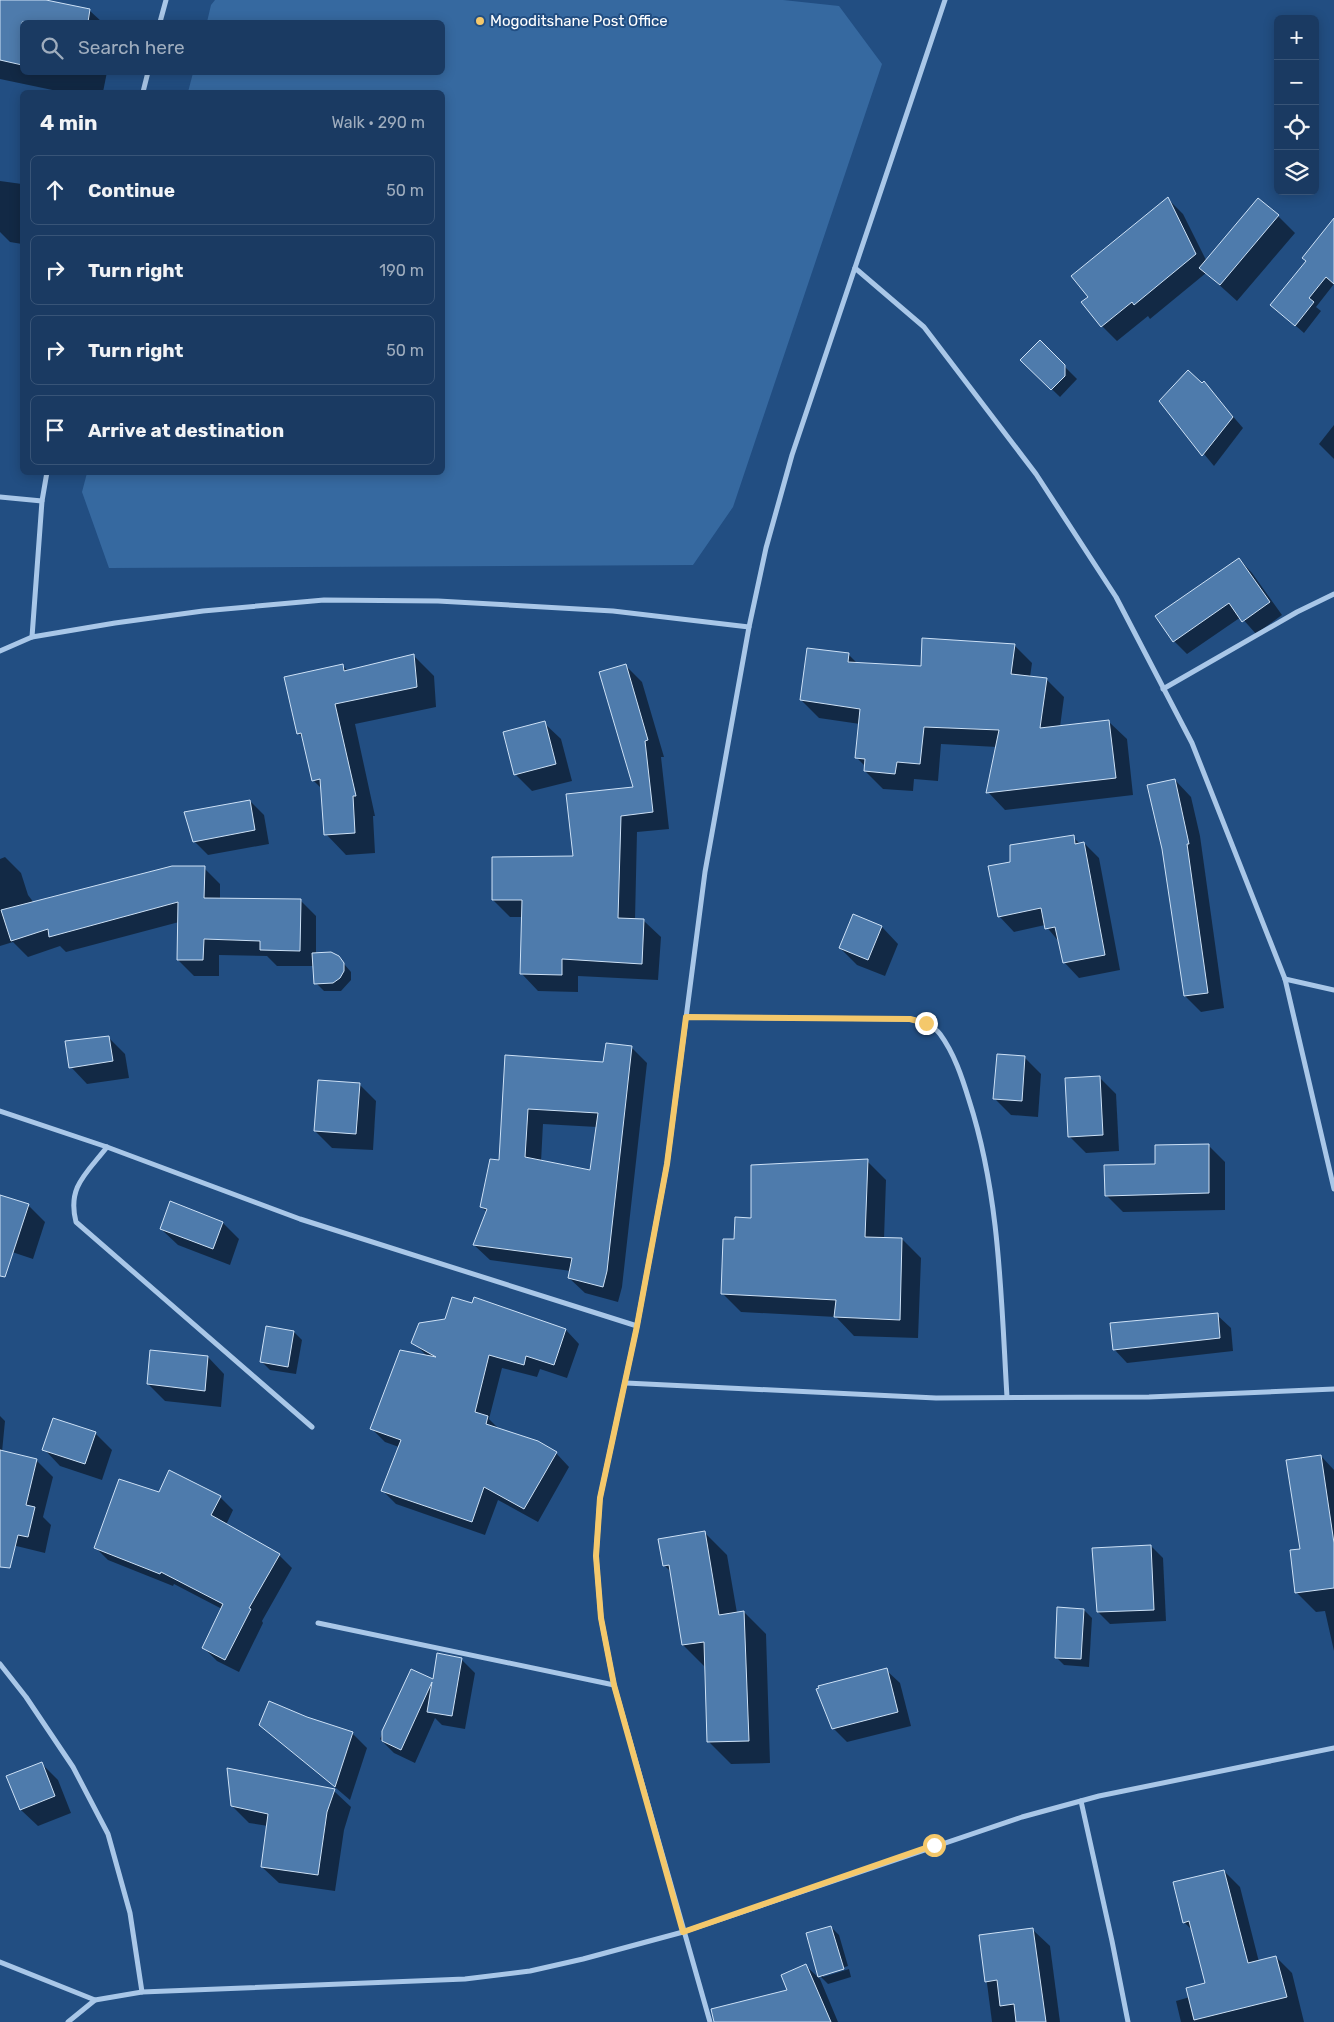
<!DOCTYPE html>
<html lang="en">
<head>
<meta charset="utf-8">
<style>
  :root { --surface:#1a3a62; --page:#234168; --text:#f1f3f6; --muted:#9fadbe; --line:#385477 }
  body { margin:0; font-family:Rubik,sans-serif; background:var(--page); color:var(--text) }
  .controls { position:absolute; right:15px; top:15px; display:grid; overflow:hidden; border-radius:8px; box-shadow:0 2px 12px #0003 }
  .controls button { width:45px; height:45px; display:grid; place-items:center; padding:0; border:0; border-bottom:1px solid var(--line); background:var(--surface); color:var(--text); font:25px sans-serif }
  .stop { position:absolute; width:15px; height:15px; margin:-11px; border:4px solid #f4c86b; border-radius:50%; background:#fff }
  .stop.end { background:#f4c86b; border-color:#fff; box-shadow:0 1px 5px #0008 }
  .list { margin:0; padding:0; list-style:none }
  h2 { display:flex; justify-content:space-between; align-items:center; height:65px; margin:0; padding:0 20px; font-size:21px }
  h2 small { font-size:16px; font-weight:400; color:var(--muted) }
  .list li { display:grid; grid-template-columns:32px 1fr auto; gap:15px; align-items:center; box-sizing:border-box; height:70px; margin:0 10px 10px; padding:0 10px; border:1px solid var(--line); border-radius:8px }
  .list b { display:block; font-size:19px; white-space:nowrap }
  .list em { font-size:16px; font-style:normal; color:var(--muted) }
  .icon { flex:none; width:28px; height:28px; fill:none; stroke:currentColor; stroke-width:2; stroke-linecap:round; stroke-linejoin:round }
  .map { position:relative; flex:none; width:1334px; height:2022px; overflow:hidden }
  .search { position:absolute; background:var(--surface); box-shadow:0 2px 12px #0003; left:20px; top:20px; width:425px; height:55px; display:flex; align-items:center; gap:12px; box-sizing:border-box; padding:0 18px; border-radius:8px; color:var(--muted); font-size:19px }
  .panel { position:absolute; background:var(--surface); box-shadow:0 2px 12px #0003; left:20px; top:90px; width:425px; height:385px; border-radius:8px }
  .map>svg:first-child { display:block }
  .green { fill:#3669a0 }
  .shadow { fill:#0007; fill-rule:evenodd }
  .building { fill:#4e7bac; stroke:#cde1f6; fill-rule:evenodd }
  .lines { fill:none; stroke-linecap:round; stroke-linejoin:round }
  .street { stroke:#a9c7e8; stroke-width:5 }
  .route { stroke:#f4c86b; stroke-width:6 }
  .poi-dot { fill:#f4c86b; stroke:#224e82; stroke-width:2 }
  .labels { text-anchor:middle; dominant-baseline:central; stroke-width:4; stroke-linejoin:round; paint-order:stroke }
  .poi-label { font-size:15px; fill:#fff; stroke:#224e82; text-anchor:start }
</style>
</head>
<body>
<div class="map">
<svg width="1334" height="2022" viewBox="0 0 1334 2022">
  <rect width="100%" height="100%" fill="#224e82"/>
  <!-- green -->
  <path class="green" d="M215,0H783L839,6L882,64L733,507L693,565L109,568L82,492L87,473L442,472V92H188L193,73L442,72V22H207L211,5Z"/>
  <!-- shadow -->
  <g class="shadow">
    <path d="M0,0H40L90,11L102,22H22V72H107L103,92H62L0,79Z"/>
    <path d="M0,181L22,184V244L10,242L0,232Z"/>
    <path d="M1168,199L1183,214L1207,262L1278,216L1295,233L1237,301L1206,273L1150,319L1148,316L1117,341L1102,326L1090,297Z"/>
    <path d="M1334,237V284L1316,307L1321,311L1304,333L1272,305Z"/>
    <path d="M1040,342L1077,379L1060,397L1022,360Z"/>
    <path d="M1204,383L1243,428L1214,466L1160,401Z"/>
    <path d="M1334,425V459L1319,444Z"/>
    <path d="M1239,559L1252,573L1282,615L1256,634L1241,617L1187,654L1174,641Z"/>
    <path d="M1014,645L1032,663L1030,677L1046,679L1064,697L1060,727L1109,722L1127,739L1133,795L1005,810L988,792L997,747L941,744L938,781L914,779L913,791L883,789L865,771L866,767L857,758L860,724L819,718L801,700L849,655L858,664L922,667Z"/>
    <path d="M414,656L434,676L436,707L355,724L375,816H373L375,853L346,855L326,834L322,789L313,780L303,738L298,733L342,665L348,671Z"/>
    <path d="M625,665L642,682L664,757H661L669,829L637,832L635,920L644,921L661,937L658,980L578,976V992L538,991L522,974L523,917H510L493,900L574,858L634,788Z"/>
    <path d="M544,723L561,739L572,781L532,791L515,774Z"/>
    <path d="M1175,780L1191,797L1200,836L1224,1008L1201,1012L1185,996Z"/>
    <path d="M250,801L264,815L269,844L208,855L194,841Z"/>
    <path d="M1073,837L1080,844L1084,843L1099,858L1120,970L1079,978L1064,962L1060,943L1045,925L1014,932L999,916L1012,863L1010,846Z"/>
    <path d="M5,857L21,873L28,895L34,903L204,868L220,884V900H300L316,916V954L338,957L351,972V980L341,991H324L316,983L314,966H277L267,956L219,955V976H194L178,960L179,922L66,952L60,946L28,957L13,942L0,946V859Z"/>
    <path d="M853,916L882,927L898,944L885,976L857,965L840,948Z"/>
    <path d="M108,1037L125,1054L129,1078L87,1084L71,1067Z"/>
    <path d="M631,1047L647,1063L622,1287L618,1302L585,1293L569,1278L571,1271L490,1260L474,1245L487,1212L481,1207L500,1162L507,1056L604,1063ZM543,1124L597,1127L591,1172L541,1162Z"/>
    <path d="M1024,1057L1041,1074L1038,1117L1011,1115L995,1099Z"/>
    <path d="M1100,1078L1116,1094L1119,1151L1086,1153L1069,1136Z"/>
    <path d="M359,1084L376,1101L373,1150L332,1148L315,1131Z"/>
    <path d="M1208,1145L1225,1162V1210L1123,1212L1106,1195Z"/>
    <path d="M867,1161L886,1180L884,1239H902L921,1258L918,1338L854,1336L836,1317L741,1312L722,1293L735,1240Z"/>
    <path d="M0,1196L29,1206L45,1222L33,1259L0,1248Z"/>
    <path d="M223,1223L239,1239L230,1265L178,1245L161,1229Z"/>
    <path d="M474,1299L566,1330L579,1344L567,1378L540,1369L537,1377L502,1368L489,1419L500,1430L556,1453L569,1467L538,1522L498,1500L485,1535L396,1504L382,1490L399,1447L385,1442L372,1429L427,1356L413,1342L472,1305Z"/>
    <path d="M1217,1315L1231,1328L1233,1351L1127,1363L1114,1349Z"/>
    <path d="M294,1332L302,1340L296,1374L270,1370L262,1362Z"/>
    <path d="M208,1357L224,1374L221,1407L165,1401L148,1384Z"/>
    <path d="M0,1416L5,1421L2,1452L36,1460L53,1477L43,1517L51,1525L45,1553L0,1542Z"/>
    <path d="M95,1433L112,1450L102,1480L60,1466L44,1449Z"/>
    <path d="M1321,1456L1334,1470V1651L1325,1611L1316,1612L1296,1592L1301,1550Z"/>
    <path d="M160,1493L220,1497L233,1510L226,1525L279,1555L292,1568L262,1621L263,1623L239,1672L217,1661L204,1648L222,1609L174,1584L173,1586L108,1560L95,1547Z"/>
    <path d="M705,1533L727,1555L737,1613L744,1612L766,1634L770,1763L731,1764L709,1742L706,1668L683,1645L672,1573L664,1565Z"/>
    <path d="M1151,1546L1163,1558L1166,1621L1110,1624L1098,1612Z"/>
    <path d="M1084,1610L1092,1618L1089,1667L1064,1665L1056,1657Z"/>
    <path d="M461,1659L475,1673L465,1729L442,1725L435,1718L415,1763L394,1753L380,1739L411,1671L433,1681Z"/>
    <path d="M886,1670L900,1683L911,1726L847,1742L833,1728Z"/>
    <path d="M307,1719L352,1733L367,1748L350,1800L261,1724Z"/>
    <path d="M42,1764L58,1780L71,1813L38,1826L21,1810L8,1777Z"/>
    <path d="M334,1791L351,1807L344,1830L335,1891L279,1883L262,1867L268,1826L249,1823L232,1806Z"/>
    <path d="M1224,1871L1240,1887L1259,1962L1276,1957L1292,1973L1304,2022H1181L1176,2001L1190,1997L1206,1984L1193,1931L1184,1922Z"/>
    <path d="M831,1927L839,1935L848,1966L823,1974V1977L849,1969L851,1977L828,1984L820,1976Z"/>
    <path d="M1033,1930L1050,1946L1060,2022H992L981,1937Z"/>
    <path d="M806,1966L820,1979L838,2022H736L789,1991Z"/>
  </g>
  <!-- building -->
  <g class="building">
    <path d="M0,0H46L90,9L88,22H22V65L0,60Z"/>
    <path d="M1168,197L1196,254L1134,305L1132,302L1101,327L1081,302L1088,297L1071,276Z"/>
    <path d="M1258,198L1279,215L1220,285L1199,268Z"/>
    <path d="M1334,218V284L1326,277L1309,298L1314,302L1295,326L1270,305L1306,261L1302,258Z"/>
    <path d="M1040,340L1065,365V376L1051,390L1020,360Z"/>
    <path d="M1188,370L1202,383L1204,381L1233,417L1202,456L1159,401Z"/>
    <path d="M1239,558L1270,602L1242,622L1229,603L1173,642L1155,616Z"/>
    <path d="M922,638L1015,644L1011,674L1047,678L1040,728L1109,720L1116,778L986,793L999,730L924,727L920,764L897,762L895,774L864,771L865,759L855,758L860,709L800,700L807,648L849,653L848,662L921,666Z"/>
    <path d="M414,654L417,687L335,704L356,796H353L355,833L324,835L320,779L312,781L301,733L297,734L284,677L343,664L344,671Z"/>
    <path d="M626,664L648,740L645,741L653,812L621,816L618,918L644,919L642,964L562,959V975L520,974L522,900H492V857L573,856L566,794L633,787L599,672Z"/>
    <path d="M545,721L556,764L514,775L503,732Z"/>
    <path d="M1175,779L1189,844H1187L1208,993L1184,996L1162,849L1147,785Z"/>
    <path d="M250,800L255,830L193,842L184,812Z"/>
    <path d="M1074,835L1075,844L1084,842L1105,955L1063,963L1055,927L1045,929L1041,908L998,917L988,866L1010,862V845Z"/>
    <path d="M172,866H205L204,898L301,899L300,951L260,950V941L204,939L203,960H177L178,902L49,937L48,929L11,941L1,910Z"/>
    <path d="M853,914L882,926L868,960L839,948Z"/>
    <path d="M331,952L339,956L344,963V971L340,978L333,983L314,984L312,953Z"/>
    <path d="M109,1036L113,1061L69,1068L65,1041Z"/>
    <path d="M606,1043L632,1046L607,1271L603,1287L568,1278L572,1258L473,1245L487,1209L480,1207L490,1159L499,1160L505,1055L603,1062ZM528,1109L598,1113L590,1170L525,1157Z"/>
    <path d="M997,1054L1025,1056L1022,1101L993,1099Z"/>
    <path d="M1100,1076L1103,1135L1068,1137L1065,1078Z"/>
    <path d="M318,1080L360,1083L356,1134L314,1131Z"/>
    <path d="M1209,1144V1193L1105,1196L1104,1165L1155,1164V1145Z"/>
    <path d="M868,1159L865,1237L902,1238L900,1320L834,1317L836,1300L721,1294L723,1239H734L735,1217L751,1218V1165Z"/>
    <path d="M0,1195L29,1204L5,1277L0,1276Z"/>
    <path d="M170,1201L223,1222L213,1249L160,1229Z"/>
    <path d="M452,1297L472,1303L474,1297L566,1329L554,1365L526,1356L524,1365L489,1355L475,1412L488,1416L486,1424L538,1441L557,1452L524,1509L484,1487L472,1522L381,1491L401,1440L370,1429L400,1350L436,1357L411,1343L419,1323L445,1319Z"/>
    <path d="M1218,1313L1220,1338L1113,1350L1110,1323Z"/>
    <path d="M266,1326L294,1331L288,1367L260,1362Z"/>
    <path d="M150,1350L208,1356L205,1391L147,1384Z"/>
    <path d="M53,1418L96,1432L85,1464L42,1450Z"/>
    <path d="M0,1450L37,1459L26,1505L35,1507L28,1537L18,1535L10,1568L0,1567Z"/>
    <path d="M1321,1455L1334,1543V1588L1295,1593L1290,1550L1300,1549L1286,1460Z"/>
    <path d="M169,1470L221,1496L211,1515L280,1554L249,1608L251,1609L225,1660L202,1648L223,1604L161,1572L160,1574L94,1548L119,1479L159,1492Z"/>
    <path d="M705,1531L719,1615L744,1611L749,1741L707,1742L704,1642L682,1645L669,1565L663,1566L658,1539Z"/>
    <path d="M1151,1545L1154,1610L1097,1612L1092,1548Z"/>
    <path d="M1057,1607L1084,1609L1081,1659L1055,1658Z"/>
    <path d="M437,1653L462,1658L452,1716L427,1712L432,1682L401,1750L382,1741V1731L411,1669L433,1679Z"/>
    <path d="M887,1668L898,1712L832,1729L816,1689L819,1688L818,1686Z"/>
    <path d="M269,1701L307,1717L353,1732L335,1787L259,1725Z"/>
    <path d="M42,1762L55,1796L20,1810L6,1776Z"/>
    <path d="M227,1768L335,1789L327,1812L318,1875L261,1867L268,1814L231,1806Z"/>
    <path d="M1224,1870L1248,1963L1276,1956L1287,1997L1194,2020L1186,1988L1205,1983L1189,1921L1183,1923L1173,1882Z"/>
    <path d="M831,1926L844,1969L818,1977L806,1933Z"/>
    <path d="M1033,1928L1046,2022H1016L1014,2004L1000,2006L997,1980L985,1982L979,1935Z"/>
    <path d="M806,1964L831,2022H714L711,2009L787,1990L781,1975Z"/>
  </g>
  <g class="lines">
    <!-- street -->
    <g class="street">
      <path d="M160,22L166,0"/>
      <path d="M143,92L148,72"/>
      <path d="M855,268L924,327L1036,474L1116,597L1192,743L1285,979L1334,1189"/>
      <path d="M0,497L42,501"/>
      <path d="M32,637L42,501L47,472"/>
      <path d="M0,651L32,637L115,623L203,611L324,600L438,601L613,611L749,627"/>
      <path d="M1163,689L1297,612L1334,594"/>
      <path d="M1285,979L1334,990"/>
      <path d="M686,1017L910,1019C921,1022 933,1025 940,1034C954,1053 962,1077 969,1100C1000,1196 1001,1297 1007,1397"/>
      <path d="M0,1111L107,1147L300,1219L637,1326"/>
      <path d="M107,1147C86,1174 67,1187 76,1222L312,1427"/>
      <path d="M626,1383L936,1398L1149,1397L1334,1389"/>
      <path d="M318,1623L614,1685"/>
      <path d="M0,1664L26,1697L73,1767L108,1834L130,1913L142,1992"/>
      <path d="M1081,1801L1112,1941L1128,2022"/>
      <path d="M0,1962L95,2000"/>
      <path d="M68,2022L95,2000L142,1992L465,1979L530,1971L583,1959L683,1932L1022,1817L1099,1796L1334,1748"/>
      <path d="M710,2022L614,1685L601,1618L596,1556L600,1498L637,1326L667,1164L705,872L749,627L766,548L792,455L945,0"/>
    </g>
  </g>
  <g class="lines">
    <!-- route -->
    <path class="route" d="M926,1023L910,1019L686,1017L667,1164L637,1326L600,1498L596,1556L601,1618L614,1685L683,1932L934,1845"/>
  </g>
  <!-- markers -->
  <circle class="poi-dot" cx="480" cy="21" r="5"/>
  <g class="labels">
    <!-- poi labels -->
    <g class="poi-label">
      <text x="490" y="21">Mogoditshane Post Office</text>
    </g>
  </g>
</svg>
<div class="controls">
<button>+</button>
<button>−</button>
<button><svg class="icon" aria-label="locate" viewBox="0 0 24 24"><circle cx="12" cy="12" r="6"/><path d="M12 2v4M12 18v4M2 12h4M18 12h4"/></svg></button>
<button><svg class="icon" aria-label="layers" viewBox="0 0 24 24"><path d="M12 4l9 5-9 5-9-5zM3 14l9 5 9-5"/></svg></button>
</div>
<div class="stop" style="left:934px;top:1845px"></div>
<div class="stop end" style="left:926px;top:1023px"></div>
<div class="search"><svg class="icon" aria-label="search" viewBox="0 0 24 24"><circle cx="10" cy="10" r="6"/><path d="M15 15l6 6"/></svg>Search here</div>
<section class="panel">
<h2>4 min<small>Walk · 290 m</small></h2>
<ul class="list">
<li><svg class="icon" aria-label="ahead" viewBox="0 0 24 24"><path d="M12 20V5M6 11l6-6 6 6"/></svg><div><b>Continue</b></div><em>50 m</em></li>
<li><svg class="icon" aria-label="right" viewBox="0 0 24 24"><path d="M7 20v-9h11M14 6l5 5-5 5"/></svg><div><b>Turn right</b></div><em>190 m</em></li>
<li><svg class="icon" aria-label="right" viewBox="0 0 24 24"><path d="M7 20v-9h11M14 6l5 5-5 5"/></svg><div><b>Turn right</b></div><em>50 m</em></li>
<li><svg class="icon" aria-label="arrive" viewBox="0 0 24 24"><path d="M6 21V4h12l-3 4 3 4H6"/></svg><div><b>Arrive at destination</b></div></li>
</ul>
</section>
</div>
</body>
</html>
